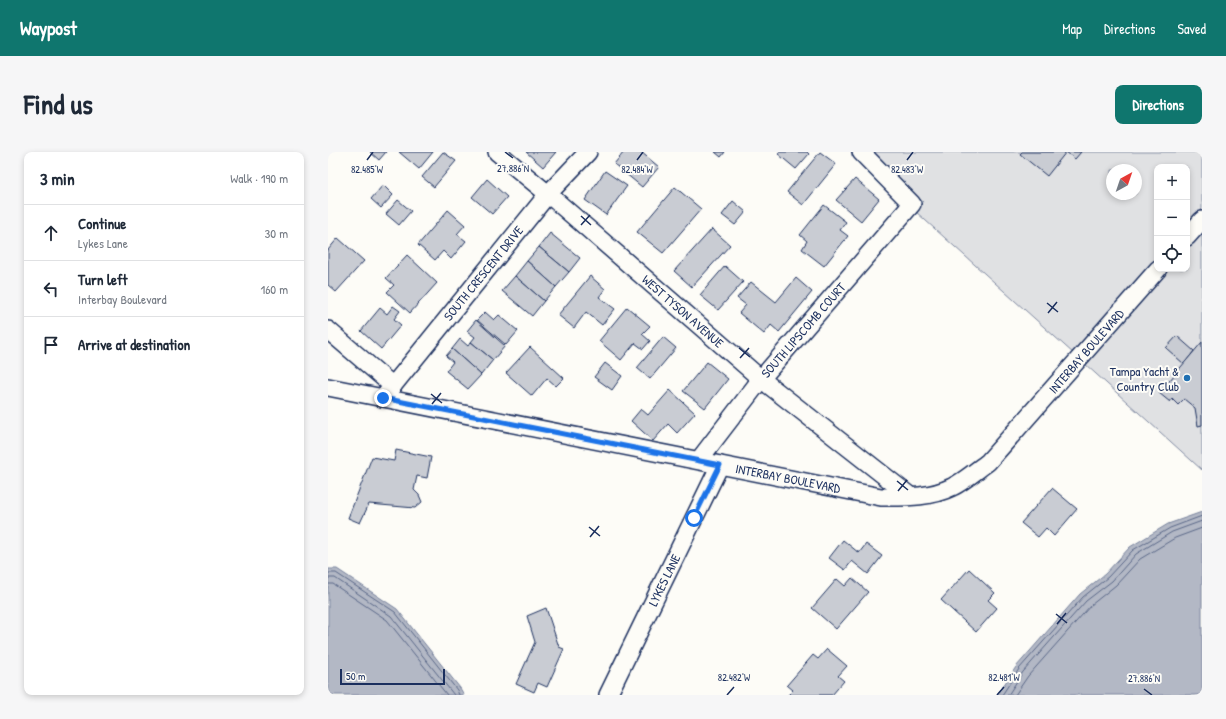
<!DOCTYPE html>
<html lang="en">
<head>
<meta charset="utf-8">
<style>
  :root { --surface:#fff; --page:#f6f6f7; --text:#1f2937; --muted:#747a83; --line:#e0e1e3; --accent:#0f766e }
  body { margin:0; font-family:"Patrick Hand",sans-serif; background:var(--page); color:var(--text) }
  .controls { position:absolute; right:12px; top:12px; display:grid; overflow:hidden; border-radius:8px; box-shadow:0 2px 6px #0003 }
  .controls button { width:36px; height:36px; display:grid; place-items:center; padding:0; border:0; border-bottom:1px solid var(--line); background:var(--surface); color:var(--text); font:20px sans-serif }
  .compass { position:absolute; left:778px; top:12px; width:36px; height:36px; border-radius:50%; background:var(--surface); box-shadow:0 2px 6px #0003; rotate:40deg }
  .scale { position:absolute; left:12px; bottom:10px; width:105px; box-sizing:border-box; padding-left:4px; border:2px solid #1b2f5e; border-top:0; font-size:11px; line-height:14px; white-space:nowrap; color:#1b2f5e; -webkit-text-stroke:3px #fdfcf7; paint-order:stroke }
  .stop { position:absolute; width:12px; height:12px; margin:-9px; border:3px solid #1a73e8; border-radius:50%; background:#fff }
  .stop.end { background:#1a73e8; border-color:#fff; box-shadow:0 1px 4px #0008 }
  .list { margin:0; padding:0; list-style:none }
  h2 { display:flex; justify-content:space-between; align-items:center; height:52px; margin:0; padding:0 16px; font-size:17px }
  h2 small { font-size:13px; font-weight:400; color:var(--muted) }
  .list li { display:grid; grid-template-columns:26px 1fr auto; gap:12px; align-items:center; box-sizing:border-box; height:56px; padding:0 16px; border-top:1px solid var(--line) }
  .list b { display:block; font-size:15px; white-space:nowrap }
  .list p { margin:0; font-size:13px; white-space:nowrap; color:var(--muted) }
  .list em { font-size:13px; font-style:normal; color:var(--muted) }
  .icon { flex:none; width:22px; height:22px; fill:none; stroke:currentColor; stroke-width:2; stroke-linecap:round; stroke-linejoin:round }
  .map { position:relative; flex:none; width:874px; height:543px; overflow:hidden; border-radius:8px }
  header { display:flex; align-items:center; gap:24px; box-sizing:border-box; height:56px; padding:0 20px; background:var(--accent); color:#fff }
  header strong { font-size:19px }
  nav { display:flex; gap:22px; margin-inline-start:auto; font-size:14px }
  .intro { display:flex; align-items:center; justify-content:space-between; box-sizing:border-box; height:96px; padding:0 24px }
  h1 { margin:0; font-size:28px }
  .button { padding:10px 18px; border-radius:8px; background:var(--accent); color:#fff; font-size:14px; font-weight:700 }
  main { display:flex; gap:24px; padding:0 24px }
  aside { flex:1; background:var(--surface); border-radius:8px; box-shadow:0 2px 6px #0003 }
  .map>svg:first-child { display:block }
  .green { fill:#e0e1e3; stroke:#7e88a0; fill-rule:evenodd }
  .water { fill:#b3b8c5; stroke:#76819c }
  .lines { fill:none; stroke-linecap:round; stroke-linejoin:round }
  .shore { stroke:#586687; stroke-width:1 }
  .building { fill:#c9ccd3; stroke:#1b2f5e }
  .street-casing { stroke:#1b2f5e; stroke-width:20 }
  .street { stroke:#fdfcf7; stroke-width:17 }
  .route { stroke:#1a73e8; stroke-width:5 }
  .ticks { fill:none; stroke:#1b2f5e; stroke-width:1.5 }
  .poi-dot { fill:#1f6fb2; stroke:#fdfcf7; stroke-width:1.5 }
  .labels { text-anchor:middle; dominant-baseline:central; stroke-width:4; stroke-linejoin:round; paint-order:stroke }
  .street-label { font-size:13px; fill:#1b2f5e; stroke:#fdfcf7 }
  .poi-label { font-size:13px; fill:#1b2f5e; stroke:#fdfcf7; text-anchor:end }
  .ticks-label { font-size:10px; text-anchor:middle; fill:#1b2f5e; stroke:#fdfcf7; stroke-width:4; stroke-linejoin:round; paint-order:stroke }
</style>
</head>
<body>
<header>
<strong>Waypost</strong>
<nav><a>Map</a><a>Directions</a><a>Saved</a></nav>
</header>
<div class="intro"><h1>Find us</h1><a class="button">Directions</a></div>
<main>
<aside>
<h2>3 min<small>Walk · 190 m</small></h2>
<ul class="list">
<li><svg class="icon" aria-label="ahead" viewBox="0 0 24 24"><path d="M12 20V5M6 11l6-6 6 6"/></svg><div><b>Continue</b><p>Lykes Lane</p></div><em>30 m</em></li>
<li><svg class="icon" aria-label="left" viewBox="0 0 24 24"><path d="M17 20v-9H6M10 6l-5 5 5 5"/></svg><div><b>Turn left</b><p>Interbay Boulevard</p></div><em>160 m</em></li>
<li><svg class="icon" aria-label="arrive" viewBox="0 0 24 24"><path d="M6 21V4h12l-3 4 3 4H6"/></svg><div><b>Arrive at destination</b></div></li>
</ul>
</aside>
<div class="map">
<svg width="874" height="543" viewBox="0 0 874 543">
  <rect width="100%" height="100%" fill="#fdfcf7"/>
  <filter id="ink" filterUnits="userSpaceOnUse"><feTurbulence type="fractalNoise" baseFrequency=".025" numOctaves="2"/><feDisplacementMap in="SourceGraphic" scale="8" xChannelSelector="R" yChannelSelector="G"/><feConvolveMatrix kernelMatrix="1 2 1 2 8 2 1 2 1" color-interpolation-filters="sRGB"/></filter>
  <g filter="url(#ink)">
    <!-- green -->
    <g class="green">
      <path d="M544,0H874V57L859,74V15H829V108L746,202L587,59L595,50ZM784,18H808V42H784Z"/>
      <path d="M874,79V318L757,212L840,117H859V96Z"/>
    </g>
    <!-- water -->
    <g class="water">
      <path d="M874,360V543H669L688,515L752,442L777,422L802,395L840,372Z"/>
      <path d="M0,417H9L69,457L132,536L136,543H0Z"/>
    </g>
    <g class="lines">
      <!-- shore -->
      <g class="shore">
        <path d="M0,421H8L67,460L129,538L131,543"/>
        <path d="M0,426H7L63,464L126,543"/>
        <path d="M0,432H5L59,468L119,543"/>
        <path d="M674,543L691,517L755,445L780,425L805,398L842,376L874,364"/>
        <path d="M680,543L695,520L758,449L784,429L808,402L844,380L874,369"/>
        <path d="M687,543L700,524L763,453L788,433L812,407L847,386L874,376"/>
      </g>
    </g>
    <!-- building -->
    <g class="building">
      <path d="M42,0H58L51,8Z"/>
      <path d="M71,0H105L91,17Z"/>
      <path d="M115,0L128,9L106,35L94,25Z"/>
      <path d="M198,0H228L215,15Z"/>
      <path d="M296,0H313L331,15L314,35L286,12Z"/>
      <path d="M387,0H397L393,5Z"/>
      <path d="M451,0H479L481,2L468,17L450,2Z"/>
      <path d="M492,0L508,12L475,53L459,40Z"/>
      <path d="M694,0H753L747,7L738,0L719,24L692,2Z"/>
      <path d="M277,19L299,34L278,63L257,48Z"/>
      <path d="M159,27L179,45L164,62L144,45Z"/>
      <path d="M527,27L551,47L533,69L508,48Z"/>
      <path d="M55,33L65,43L53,56L43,47Z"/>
      <path d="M347,35L373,57L335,101L309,80Z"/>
      <path d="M70,48L83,59L71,73L58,62Z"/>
      <path d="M405,49L418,60L407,73L394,63Z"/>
      <path d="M496,53L518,70L512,78L520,84L496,114L474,97L479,89L472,83Z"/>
      <path d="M120,58L137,73L129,82L138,89L123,107L115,99L107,108L90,93Z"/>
      <path d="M384,77L402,93L364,135L346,119Z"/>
      <path d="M222,81L252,106L241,120L211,95Z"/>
      <path d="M10,86L36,109L8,140L0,133V98Z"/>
      <path d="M211,95L241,120L228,135L199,109Z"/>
      <path d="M79,103L109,131L82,161L59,140L66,133L58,126Z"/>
      <path d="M199,109L228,135L216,149L187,124Z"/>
      <path d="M397,114L415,130L390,158L372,143Z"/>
      <path d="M187,124L216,149L204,164L174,139Z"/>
      <path d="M262,124L277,137L271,145L287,157L274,173L258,160L246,176L230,163Z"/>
      <path d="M468,126L484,140L451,180L443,173L436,182L411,161L418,153L409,146L423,130L448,150Z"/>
      <path d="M65,154L72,159L66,167L73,173L53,197L33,179L52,156L59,162Z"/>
      <path d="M299,155L322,174L314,182L322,189L315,197L307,191L293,208L271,189Z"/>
      <path d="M157,160L166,168L171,163L190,179L178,193L149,168Z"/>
      <path d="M148,168L177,194L165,208L143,190L147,185L139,179Z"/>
      <path d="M849,184L866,199L856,212L838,196Z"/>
      <path d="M335,185L348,196L322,227L309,216Z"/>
      <path d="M132,187L140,194L143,190L165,208L153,223L124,197Z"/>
      <path d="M874,190V273L870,274L867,256L856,247L850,253L844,247L842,250L831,241Z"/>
      <path d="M202,195L236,226L228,234L219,226L204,244L178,221Z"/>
      <path d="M124,197L153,223L140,237L118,219L125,210L118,204Z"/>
      <path d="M379,210L400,227L377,256L355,239Z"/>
      <path d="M277,211L294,224L284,238L266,225Z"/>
      <path d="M342,238L367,261L349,281L340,272L325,289L303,269L313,257L320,263Z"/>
      <path d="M68,298L103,305L99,326L89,324L86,338L91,343L94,350L87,356L41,352L32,371L20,366L44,305L66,309Z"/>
      <path d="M724,336L749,357L726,384L718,376L710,385L693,371Z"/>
      <path d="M515,388L531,401L538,392L554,404L540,422L524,409L517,418L501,406Z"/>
      <path d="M641,417L667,441L660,448L669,456L648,480L613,448Z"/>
      <path d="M524,426L540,440L508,477L484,456L509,427L517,434Z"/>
      <path d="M218,456L231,495L236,497L219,535L210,531L206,540L188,532L207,490L199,464Z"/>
      <path d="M499,497L519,514L510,524L516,529L504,543H460L465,538L459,533L485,503L490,507Z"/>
    </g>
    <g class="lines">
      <defs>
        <g id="street">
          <path d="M169,0L220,42L433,227L582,344"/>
          <path d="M859,85L874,68"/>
          <path d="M0,178L65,234"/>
          <path d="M0,235L553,345C577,345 602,346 624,335C635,330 649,318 660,310L830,117"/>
          <path d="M55,246L220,42L260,0"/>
          <path d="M371,308L433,227L584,52L533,0"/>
          <path d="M280,543L392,313"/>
        </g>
      </defs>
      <!-- street casing -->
      <use href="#street" class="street-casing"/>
      <!-- street -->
      <use href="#street" class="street"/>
    </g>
  </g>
  <g class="lines" filter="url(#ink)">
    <!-- route -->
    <path class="route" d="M55,246L392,313L366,366"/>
  </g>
  <!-- ticks -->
  <path class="ticks" d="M177,0L185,6M39,8L45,0M309,8L315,0M579,8L585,0M253,64L263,73M253,73L262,63M719,151L730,160M720,161L729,150M411,196L422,205M412,206L421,196M103,242L114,251M104,252L113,241M569,329L580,338M570,339L579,328M261,375L272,384M262,385L271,374M728,462L739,471M729,472L738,461M816,537L824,543M399,543L406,535M669,543L676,535"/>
  <!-- markers -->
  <circle class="poi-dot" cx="859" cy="226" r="4"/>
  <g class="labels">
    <!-- street labels -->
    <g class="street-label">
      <text transform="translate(155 121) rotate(-51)">SOUTH CRESCENT DRIVE</text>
      <text transform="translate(355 159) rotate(41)">WEST TYSON AVENUE</text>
      <text transform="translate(475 178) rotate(-49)">SOUTH LIPSCOMB COURT</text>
      <text transform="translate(758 199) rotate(-49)">INTERBAY BOULEVARD</text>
      <text transform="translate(460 326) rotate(11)">INTERBAY BOULEVARD</text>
      <text transform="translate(336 428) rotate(-64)">LYKES LANE</text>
    </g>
    <!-- poi labels -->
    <g class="poi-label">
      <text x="851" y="219">Tampa Yacht &amp;<tspan x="851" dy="15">Country Club</tspan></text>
    </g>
  </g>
  <g class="ticks-label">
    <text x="185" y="20">27.886°N</text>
    <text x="39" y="21">82.485°W</text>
    <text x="309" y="21">82.484°W</text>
    <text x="579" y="21">82.483°W</text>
    <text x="406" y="529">82.482°W</text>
    <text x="676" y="529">82.481°W</text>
    <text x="816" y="530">27.886°N</text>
  </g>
</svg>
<div class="controls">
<button>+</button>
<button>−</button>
<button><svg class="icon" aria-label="locate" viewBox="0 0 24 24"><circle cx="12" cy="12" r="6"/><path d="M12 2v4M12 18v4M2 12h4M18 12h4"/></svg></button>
</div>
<svg class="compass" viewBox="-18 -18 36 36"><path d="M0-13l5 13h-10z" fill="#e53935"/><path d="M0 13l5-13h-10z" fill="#747a83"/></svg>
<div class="scale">50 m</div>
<div class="stop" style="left:366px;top:366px"></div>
<div class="stop end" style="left:55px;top:246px"></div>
</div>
</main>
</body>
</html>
